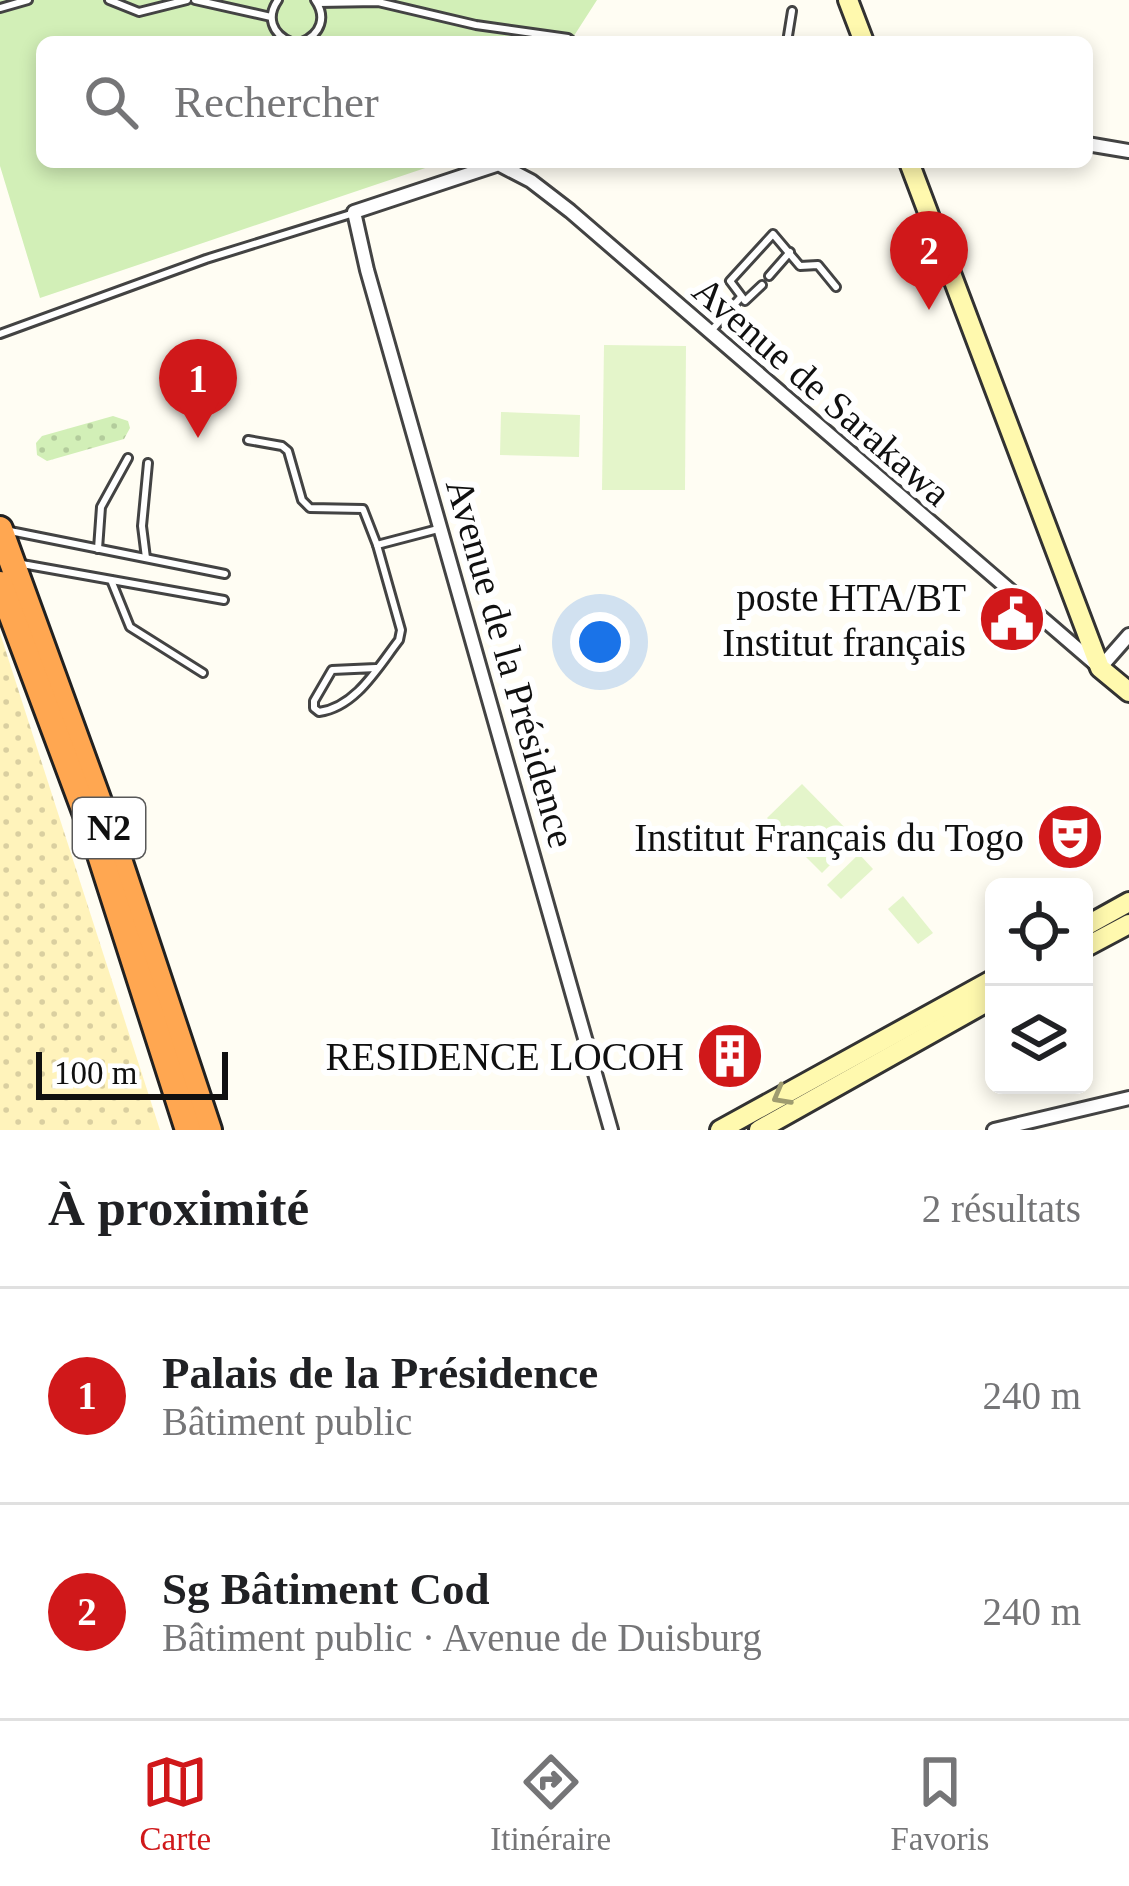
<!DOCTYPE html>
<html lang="fr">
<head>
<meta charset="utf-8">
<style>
  :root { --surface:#fff; --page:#f2f2f2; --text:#202124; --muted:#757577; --line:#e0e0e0; --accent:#d0181a }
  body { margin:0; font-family:"Times New Roman",serif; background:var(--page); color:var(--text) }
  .controls { position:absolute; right:36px; bottom:36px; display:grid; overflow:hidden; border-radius:18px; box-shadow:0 6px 18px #0003 }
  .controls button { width:108px; height:108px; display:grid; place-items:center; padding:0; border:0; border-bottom:3px solid var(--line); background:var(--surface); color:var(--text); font:60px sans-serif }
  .scale { position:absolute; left:36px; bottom:30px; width:192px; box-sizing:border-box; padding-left:12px; border:6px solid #101010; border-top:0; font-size:33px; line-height:42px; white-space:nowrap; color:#101010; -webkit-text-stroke:9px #fff; paint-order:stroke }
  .you { position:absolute; left:600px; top:642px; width:42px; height:42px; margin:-30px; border:9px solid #fff; border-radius:50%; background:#1a73e8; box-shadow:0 0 0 18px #1a73e833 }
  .badge { display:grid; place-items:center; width:78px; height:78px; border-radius:50%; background:var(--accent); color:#fff; font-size:39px; font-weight:700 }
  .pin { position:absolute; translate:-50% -99px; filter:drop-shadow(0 3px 6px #0008) }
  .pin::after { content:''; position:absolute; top:63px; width:42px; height:36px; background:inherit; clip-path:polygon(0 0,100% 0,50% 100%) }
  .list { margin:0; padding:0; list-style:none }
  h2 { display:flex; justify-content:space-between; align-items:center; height:156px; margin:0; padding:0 48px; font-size:51px }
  h2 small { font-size:39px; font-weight:400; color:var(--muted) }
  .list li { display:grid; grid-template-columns:78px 1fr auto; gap:36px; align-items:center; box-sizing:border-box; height:216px; padding:0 48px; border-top:3px solid var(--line) }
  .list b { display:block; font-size:45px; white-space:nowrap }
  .list p { margin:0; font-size:39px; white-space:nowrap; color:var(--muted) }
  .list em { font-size:39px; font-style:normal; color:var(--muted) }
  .icon { flex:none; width:66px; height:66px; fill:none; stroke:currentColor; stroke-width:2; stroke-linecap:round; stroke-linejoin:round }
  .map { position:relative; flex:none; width:1129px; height:1130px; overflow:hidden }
  .search { position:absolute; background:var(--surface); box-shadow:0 6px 18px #0003; left:36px; right:36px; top:36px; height:132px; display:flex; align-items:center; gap:30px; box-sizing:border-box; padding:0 42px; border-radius:18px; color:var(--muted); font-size:45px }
  .sheet { height:588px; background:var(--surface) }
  nav { display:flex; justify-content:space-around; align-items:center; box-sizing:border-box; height:168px; border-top:3px solid var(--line); background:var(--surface); font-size:33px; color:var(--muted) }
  nav a { display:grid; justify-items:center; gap:6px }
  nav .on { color:var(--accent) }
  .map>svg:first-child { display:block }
  .grass { fill:url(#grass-dots) }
  .sand { fill:url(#sand-dots) }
  .park { fill:#d2efb7 }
  .pitch { fill:#e4f5ca }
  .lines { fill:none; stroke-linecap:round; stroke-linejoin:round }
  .lane-casing { stroke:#434343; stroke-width:12 }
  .street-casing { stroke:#434343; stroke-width:18 }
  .secondary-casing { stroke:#323232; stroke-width:24 }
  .highway-casing { stroke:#212121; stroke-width:30 }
  .lane { stroke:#fff; stroke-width:6 }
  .street { stroke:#fff; stroke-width:12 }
  .secondary { stroke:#fff9ae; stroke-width:18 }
  .highway { stroke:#ffa751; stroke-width:24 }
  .oneway { stroke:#9f9c6f }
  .labels { text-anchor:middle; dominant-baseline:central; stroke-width:12; stroke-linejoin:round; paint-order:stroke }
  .shield { fill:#fff; stroke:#585858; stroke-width:3 }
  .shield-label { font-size:36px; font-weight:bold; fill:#101010 }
  .street-label { font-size:39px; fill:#101010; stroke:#fff }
  .poi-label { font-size:39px; fill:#101010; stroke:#fff; text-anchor:end }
</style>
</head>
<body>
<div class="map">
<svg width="1129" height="1130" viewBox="0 0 1129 1130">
  <defs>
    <pattern id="grass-dots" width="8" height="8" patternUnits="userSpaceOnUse" patternTransform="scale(3)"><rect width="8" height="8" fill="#d2efb7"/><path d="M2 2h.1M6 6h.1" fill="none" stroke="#b3cc9c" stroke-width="1.8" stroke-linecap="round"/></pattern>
    <pattern id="sand-dots" width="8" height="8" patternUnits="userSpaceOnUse" patternTransform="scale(3)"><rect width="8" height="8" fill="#fff3bb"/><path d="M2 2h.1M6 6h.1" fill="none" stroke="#dacfa0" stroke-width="1.8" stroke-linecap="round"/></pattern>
  </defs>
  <rect width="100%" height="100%" fill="#fffdf3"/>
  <!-- grass -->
  <path class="grass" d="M113,416L128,421L130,428L124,439L47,461L37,455L36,443L42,436Z"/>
  <!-- sand -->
  <path class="sand" d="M0,633L160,1130H0Z"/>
  <!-- park -->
  <path class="park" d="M0,0H597L570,42H42V162H443L40,298L0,166Z"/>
  <!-- pitch -->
  <g class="pitch">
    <path d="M604,345L686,346L685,490H602Z"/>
    <path d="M501,412L580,415L579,457L500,455Z"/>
    <path d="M802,784L856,839L822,873L767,818Z"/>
    <path d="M859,854L873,869L841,899L827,885Z"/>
    <path d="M903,896L933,933L918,944L888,909Z"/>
  </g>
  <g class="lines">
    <defs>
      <g id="lane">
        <path d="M109,0L139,12L187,0"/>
        <path d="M195,0L271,17"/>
        <path d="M278,0C266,17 272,34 291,42"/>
        <path d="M318,3L378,2L476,25L568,38L573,42"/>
        <path d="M0,8L28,0"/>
        <path d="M302,42C321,34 327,17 315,0"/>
        <path d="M787,42L792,11"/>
        <path d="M769,276L790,252"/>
        <path d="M762,285L745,301L730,281L773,234L800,266L818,265L836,287"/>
        <path d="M711,331L741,297"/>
        <path d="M0,334L206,259L354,213"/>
        <path d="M248,440L282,446L288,451L302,500L310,508L363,509L377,545"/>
        <path d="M10,531L225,574"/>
        <path d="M98,549L101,507L128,458"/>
        <path d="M146,558L142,526L148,463"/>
        <path d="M22,564L224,600"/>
        <path d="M111,580L130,627L203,673"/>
        <path d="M376,668L332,670L314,701V708L319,712C356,707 378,667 399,640L401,630L377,545L438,529"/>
      </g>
      <g id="street">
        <path d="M1087,144L1129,151"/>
        <path d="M505,162L354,212L367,270L611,1130"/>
        <path d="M502,166L531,181L570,211L1100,668L1129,635"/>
        <path d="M994,1130L1129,1098"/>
      </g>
      <g id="secondary">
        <path d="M848,0L864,42"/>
        <path d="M909,162L1100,668L1129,692"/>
        <path d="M1084,927L1129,902"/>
        <path d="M1084,948L1129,924"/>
        <path d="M720,1130L994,979"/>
        <path d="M759,1130L994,998"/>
      </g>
      <g id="highway">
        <path d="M0,529L109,829L209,1130"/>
        <path d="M0,584L94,836L188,1130"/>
      </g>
    </defs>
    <!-- lane casing -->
    <use href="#lane" class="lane-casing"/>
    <!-- street casing -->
    <use href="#street" class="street-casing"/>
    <!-- secondary casing -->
    <use href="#secondary" class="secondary-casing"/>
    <!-- highway casing -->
    <use href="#highway" class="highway-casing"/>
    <!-- lane -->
    <use href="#lane" class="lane"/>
    <!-- street -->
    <use href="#street" class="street"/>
    <!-- secondary -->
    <use href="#secondary" class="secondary"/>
    <!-- highway -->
    <use href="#highway" class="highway"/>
  </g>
  <!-- one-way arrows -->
  <defs><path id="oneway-chevron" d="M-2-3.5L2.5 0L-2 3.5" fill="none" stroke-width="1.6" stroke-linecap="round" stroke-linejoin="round" transform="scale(3)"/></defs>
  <use class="oneway" href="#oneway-chevron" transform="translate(781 1096) rotate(151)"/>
  <!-- icons -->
  <defs>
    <symbol id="civic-disc" viewBox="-11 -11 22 22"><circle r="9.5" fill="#d0181a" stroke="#fff"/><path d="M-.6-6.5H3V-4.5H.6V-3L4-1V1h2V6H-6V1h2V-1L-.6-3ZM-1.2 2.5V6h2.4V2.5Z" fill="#fff"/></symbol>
    <symbol id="theatre-disc" viewBox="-11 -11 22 22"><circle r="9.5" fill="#d0181a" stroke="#fff"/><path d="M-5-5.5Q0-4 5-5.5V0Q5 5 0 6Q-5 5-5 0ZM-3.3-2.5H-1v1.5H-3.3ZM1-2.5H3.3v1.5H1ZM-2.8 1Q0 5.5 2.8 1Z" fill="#fff"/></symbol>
    <symbol id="building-disc" viewBox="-11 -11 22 22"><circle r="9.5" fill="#d0181a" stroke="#fff"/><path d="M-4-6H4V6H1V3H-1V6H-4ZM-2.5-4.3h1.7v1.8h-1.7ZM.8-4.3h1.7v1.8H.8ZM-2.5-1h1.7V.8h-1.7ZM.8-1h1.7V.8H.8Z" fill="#fff"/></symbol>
  </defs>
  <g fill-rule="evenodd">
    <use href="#civic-disc" x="974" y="581" width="76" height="76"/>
    <use href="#theatre-disc" x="1032" y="799" width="76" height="76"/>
    <use href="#building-disc" x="692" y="1018" width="76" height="76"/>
  </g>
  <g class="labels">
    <!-- shield labels -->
    <rect class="shield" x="73" y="798" width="72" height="60" rx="9"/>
    <g class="shield-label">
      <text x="109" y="828">N2</text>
    </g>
    <!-- street labels -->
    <g class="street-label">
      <text transform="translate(822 391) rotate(41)">Avenue de Sarakawa</text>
      <text transform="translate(511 663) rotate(74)">Avenue de la Présidence</text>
    </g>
    <!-- poi labels -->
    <g class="poi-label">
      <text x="966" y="597">poste HTA/BT<tspan x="966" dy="45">Institut français</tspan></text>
      <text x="1024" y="837">Institut Français du Togo</text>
      <text x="684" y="1056">RESIDENCE LOCOH</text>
    </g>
  </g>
</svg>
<div class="controls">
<button><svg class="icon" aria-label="locate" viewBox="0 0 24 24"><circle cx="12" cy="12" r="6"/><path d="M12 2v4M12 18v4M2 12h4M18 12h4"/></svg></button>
<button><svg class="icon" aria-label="layers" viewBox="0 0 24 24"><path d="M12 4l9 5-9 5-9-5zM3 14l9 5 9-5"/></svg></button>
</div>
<div class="scale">100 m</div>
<div class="you"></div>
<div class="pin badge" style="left:198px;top:438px">1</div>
<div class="pin badge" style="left:929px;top:310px">2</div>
<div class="search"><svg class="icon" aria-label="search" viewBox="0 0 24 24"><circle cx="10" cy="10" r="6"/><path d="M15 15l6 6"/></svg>Rechercher</div>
</div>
<section class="sheet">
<h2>À proximité<small>2 résultats</small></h2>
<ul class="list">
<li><span class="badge">1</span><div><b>Palais de la Présidence</b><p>Bâtiment public</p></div><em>240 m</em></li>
<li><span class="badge">2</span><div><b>Sg Bâtiment Cod</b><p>Bâtiment public · Avenue de Duisburg</p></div><em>240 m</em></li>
</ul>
</section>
<nav>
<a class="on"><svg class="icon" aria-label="map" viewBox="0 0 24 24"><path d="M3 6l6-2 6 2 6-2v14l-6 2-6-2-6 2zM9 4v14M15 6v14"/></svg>Carte</a>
<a><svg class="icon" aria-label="directions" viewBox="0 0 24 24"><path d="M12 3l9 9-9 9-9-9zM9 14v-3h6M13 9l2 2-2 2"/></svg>Itinéraire</a>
<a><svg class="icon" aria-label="saved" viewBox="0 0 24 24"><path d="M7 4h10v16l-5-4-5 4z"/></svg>Favoris</a>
</nav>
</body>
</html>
